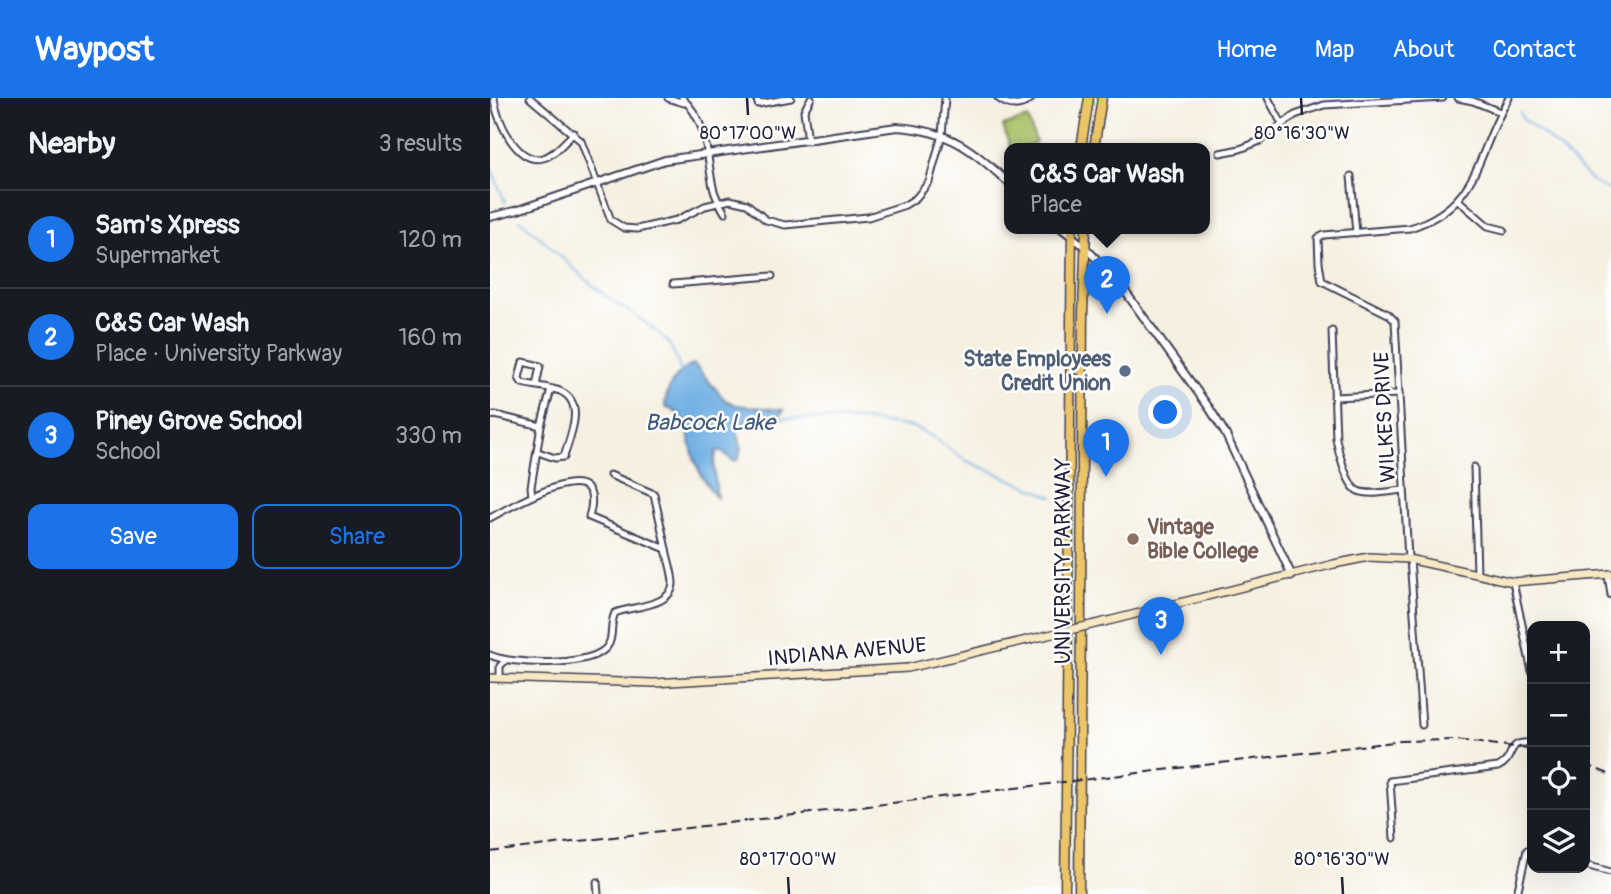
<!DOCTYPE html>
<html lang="en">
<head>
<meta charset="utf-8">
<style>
  :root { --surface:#171b24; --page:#20242c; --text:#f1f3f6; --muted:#9ea1a6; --line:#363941; --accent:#1a73e8 }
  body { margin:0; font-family:Pangolin,sans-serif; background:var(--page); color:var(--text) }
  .controls { position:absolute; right:21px; bottom:21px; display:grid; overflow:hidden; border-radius:14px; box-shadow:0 7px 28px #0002 }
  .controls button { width:63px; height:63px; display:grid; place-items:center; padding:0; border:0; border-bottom:2px solid var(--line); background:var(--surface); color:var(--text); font:35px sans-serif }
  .you { position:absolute; left:676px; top:315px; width:24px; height:24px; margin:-18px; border:5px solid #fff; border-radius:50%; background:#1a73e8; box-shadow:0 0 0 10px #1a73e833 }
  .badge { display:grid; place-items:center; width:46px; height:46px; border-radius:50%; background:var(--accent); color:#fff; font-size:23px; font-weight:700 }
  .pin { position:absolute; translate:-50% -58px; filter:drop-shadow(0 2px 4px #0008) }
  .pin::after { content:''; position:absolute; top:37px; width:24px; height:21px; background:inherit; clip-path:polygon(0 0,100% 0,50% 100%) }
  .popup { position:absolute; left:514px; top:45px; width:206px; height:91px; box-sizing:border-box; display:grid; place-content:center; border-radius:14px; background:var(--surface); filter:drop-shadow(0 2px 5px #0005); font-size:23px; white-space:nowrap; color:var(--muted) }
  .popup b { font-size:26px; color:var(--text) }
  .popup::after { content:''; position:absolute; left:50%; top:100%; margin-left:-14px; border:14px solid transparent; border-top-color:var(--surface) }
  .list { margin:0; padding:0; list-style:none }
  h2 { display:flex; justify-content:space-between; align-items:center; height:91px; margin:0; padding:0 28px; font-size:30px }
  h2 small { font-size:23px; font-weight:400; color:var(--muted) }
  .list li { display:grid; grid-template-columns:46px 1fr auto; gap:21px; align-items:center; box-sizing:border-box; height:98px; padding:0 28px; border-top:2px solid var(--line) }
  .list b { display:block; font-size:26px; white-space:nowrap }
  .list p { margin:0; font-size:23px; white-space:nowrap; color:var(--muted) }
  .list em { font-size:23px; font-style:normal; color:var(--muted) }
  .actions { display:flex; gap:14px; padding:21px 28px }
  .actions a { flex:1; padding:16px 0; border:2px solid var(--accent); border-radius:14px; text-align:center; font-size:24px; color:var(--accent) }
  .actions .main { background:var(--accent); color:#fff }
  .icon { flex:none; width:38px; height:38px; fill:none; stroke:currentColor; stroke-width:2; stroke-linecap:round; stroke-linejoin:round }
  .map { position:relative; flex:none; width:1121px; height:796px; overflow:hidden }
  header { display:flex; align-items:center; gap:42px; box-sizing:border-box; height:98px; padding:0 35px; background:var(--accent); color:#fff }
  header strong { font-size:33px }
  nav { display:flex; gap:38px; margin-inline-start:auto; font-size:24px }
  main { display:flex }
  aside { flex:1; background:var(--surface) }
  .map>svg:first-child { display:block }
  .green { fill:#a7c066; stroke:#647150; stroke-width:2 }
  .water { fill:#70afe3; stroke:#49688f; stroke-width:2 }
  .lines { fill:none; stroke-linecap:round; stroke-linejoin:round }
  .stream { stroke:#70afe3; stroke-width:2 }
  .minor-casing { stroke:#424154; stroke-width:9 }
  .tertiary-casing { stroke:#424154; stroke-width:10 }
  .secondary-casing { stroke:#424154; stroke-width:10 }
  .primary-casing { stroke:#424154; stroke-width:11 }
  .minor { stroke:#fff; stroke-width:5 }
  .tertiary { stroke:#fff; stroke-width:6 }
  .secondary { stroke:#f8e8c3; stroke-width:7 }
  .primary { stroke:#edc569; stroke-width:8 }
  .rail { stroke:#22223b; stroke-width:2; stroke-dasharray:10 5; stroke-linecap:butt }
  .secondary-bridge-casing { stroke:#424154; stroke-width:10; stroke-linecap:butt }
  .secondary-bridge { stroke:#f8e8c3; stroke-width:7 }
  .ticks { fill:none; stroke:#22223b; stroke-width:2.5 }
  .service-dot { fill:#5c6f8a; stroke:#fff; stroke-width:2.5 }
  .education-dot { fill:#8d6e63; stroke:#fff; stroke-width:2.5 }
  .labels { text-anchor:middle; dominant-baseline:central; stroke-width:5; stroke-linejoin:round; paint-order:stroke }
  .service-label { font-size:21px; font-weight:bold; fill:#4e5e75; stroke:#fff; text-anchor:end }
  .street-label { font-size:21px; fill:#22223b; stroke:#fff }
  .education-label { font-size:21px; font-weight:bold; fill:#785e54; stroke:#fff; text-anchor:start }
  .water-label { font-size:23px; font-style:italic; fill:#415a7e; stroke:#fff }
  .ticks-label { font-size:18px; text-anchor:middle; fill:#22223b; stroke:#fff; stroke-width:5; stroke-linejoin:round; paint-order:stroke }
</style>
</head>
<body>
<header>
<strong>Waypost</strong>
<nav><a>Home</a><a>Map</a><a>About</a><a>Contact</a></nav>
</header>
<main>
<aside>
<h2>Nearby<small>3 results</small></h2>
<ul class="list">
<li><span class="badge">1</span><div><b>Sam's Xpress</b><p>Supermarket</p></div><em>120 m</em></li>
<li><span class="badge">2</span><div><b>C&amp;S Car Wash</b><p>Place · University Parkway</p></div><em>160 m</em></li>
<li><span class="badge">3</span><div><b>Piney Grove School</b><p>School</p></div><em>330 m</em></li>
</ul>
<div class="actions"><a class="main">Save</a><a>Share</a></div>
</aside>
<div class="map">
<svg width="1121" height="796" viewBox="0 0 1121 796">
  <rect width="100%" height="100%" fill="#fff"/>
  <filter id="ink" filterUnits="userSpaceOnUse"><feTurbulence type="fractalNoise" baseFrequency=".0143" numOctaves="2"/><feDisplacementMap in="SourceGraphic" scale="14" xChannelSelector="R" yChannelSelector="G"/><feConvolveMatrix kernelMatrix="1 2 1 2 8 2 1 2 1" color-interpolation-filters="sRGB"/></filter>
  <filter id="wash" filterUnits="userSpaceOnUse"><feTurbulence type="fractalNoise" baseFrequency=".00686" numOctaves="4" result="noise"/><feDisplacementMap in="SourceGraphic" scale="28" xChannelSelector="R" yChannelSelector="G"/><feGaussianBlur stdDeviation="1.57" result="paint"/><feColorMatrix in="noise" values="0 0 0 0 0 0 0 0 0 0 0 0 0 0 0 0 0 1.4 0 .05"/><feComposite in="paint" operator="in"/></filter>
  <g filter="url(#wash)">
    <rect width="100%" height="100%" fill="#f6f0e1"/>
    <!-- green -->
    <path class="green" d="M538,20L546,45L532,50H520L513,28Z"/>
    <!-- water -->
    <path class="water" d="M204,266L235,302L246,307L294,312C285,329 263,320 248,326C245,340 255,343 248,362L243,363L231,353H226L224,370L227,400C219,392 211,377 206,366C198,346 201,316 175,309C175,291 187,273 204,266Z"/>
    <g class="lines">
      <!-- stream -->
      <g class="stream">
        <path d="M1030,14L1033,21C1048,32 1064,45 1077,58C1091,71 1101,88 1121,92"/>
        <path d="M0,68L15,104"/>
        <path d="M30,122C58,144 83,172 111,194C132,211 157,222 176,242C185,252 187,264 192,276"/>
        <path d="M289,320L372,322L423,329L443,339L477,363L563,399"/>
      </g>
    </g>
  </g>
  <g filter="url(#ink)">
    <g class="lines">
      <defs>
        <g id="minor">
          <path d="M4,0C6,21 27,67 53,60C65,57 75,43 84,35"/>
          <path d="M40,0L91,43L121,122L134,130L147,131L187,122L215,108L240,102L257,106L276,122L295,127L378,119L415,107L426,100L439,84L452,37L455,0"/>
          <path d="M178,0L194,5"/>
          <path d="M192,0C219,25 216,57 223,89C225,99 230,107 235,115"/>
          <path d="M267,0L268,6L301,0"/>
          <path d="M508,0C519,9 531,10 542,0"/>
          <path d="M778,0L792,26"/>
          <path d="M968,0L983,3L1010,14"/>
          <path d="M318,43L314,13L321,0"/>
          <path d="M730,55L750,51L770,43L805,17L834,7L953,0"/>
          <path d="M861,78L866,135"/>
          <path d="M968,102L998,128L1014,132"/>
          <path d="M183,186L282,178"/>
          <path d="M842,233L846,341C848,352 857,388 868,393C881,398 901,393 914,392"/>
          <path d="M46,288L50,268L33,264L29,280L32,285C44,288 59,289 70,293C97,305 79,340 74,359L65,360L48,354"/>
          <path d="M844,299L909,296"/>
          <path d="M0,318L5,317L51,328"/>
          <path d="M984,369L987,476"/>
          <path d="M120,377L164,396L176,451"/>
          <path d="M42,398L41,389L51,328L61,291"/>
          <path d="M0,420C21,409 119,349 99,419L176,451C178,462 183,475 183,486C181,509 141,508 125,515C119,526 125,542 115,551C96,569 22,567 0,557"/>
          <path d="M918,461L905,223L898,216L832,183L829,165L828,140L834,137L920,130C992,107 986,53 1019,0"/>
          <path d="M920,461L932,627"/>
          <path d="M1118,477L1121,497"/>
          <path d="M1023,484L1042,574"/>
          <path d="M10,580V568L15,563"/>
          <path d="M904,740L900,683L1008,669C1027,660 1014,642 1042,645"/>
          <path d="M1095,767L1121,774"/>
          <path d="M107,784L108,796"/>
          <path d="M1027,796L1037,752L1042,754"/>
        </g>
        <g id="tertiary">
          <path d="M0,119L28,112L175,62L407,29C461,33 480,50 519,85"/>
          <path d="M571,130L594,148L629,185L720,311L735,335L802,478"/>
        </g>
        <g id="secondary">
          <path d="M614,524L844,466L879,459L918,461L1023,484L1121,476"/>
          <path d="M0,580L164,585L418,570L554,538"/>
        </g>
        <g id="primary">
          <path d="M591,50L599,0"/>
          <path d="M604,50L612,0"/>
          <path d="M575,796L582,130"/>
          <path d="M589,796L593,215L596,130"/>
        </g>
      </defs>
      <!-- minor casing -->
      <use href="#minor" class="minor-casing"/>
      <!-- tertiary casing -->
      <use href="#tertiary" class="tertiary-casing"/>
      <!-- secondary casing -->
      <use href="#secondary" class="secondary-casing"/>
      <!-- primary casing -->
      <use href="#primary" class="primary-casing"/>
      <!-- minor -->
      <use href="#minor" class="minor"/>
      <!-- tertiary -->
      <use href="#tertiary" class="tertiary"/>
      <!-- secondary -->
      <use href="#secondary" class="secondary"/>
      <!-- primary -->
      <use href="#primary" class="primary"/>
      <!-- rail -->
      <g class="rail">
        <path d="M1095,666L1121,677"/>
        <path d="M0,754L911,643L965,642L1042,651"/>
      </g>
      <defs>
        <path id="secondary-bridge" d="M554,538L614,524"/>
      </defs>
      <!-- secondary-bridge casing -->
      <use href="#secondary-bridge" class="secondary-bridge-casing"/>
      <!-- secondary-bridge -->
      <use href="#secondary-bridge" class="secondary-bridge"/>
    </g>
  </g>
  <!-- ticks -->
  <path class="ticks" d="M257,0L258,17M811,0L812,17M298,779L299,796M852,779L853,796"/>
  <!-- markers -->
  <circle class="service-dot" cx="635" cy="273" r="7"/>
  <circle class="education-dot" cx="643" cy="441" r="7"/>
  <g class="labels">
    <!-- service labels -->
    <g class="service-label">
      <text x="621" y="261">State Employees<tspan x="621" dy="24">Credit Union</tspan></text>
    </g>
    <!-- street labels -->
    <g class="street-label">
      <text transform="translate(895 319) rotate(-93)">WILKES DRIVE</text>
      <text transform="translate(573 463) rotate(-90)">UNIVERSITY PARKWAY</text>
      <text transform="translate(357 554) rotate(-5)">INDIANA AVENUE</text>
    </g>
    <!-- education labels -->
    <g class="education-label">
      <text x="657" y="429">Vintage<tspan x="657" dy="24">Bible College</tspan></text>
    </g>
    <!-- water labels -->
    <g class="water-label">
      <text x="220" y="324">Babcock Lake</text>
    </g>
  </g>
  <g class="ticks-label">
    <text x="258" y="41">80°17'00"W</text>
    <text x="812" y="41">80°16'30"W</text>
    <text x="298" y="767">80°17'00"W</text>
    <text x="852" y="767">80°16'30"W</text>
  </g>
</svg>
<div class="controls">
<button>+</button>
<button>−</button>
<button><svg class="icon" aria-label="locate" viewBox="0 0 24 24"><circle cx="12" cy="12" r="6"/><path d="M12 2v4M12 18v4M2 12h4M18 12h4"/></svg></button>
<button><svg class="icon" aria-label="layers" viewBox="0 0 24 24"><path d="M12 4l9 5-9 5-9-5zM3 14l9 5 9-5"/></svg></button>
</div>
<div class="you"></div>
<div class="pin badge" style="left:616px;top:379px">1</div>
<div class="pin badge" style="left:617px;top:216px">2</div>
<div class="popup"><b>C&amp;S Car Wash</b>Place</div>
<div class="pin badge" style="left:671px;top:557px">3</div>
</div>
</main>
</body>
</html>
